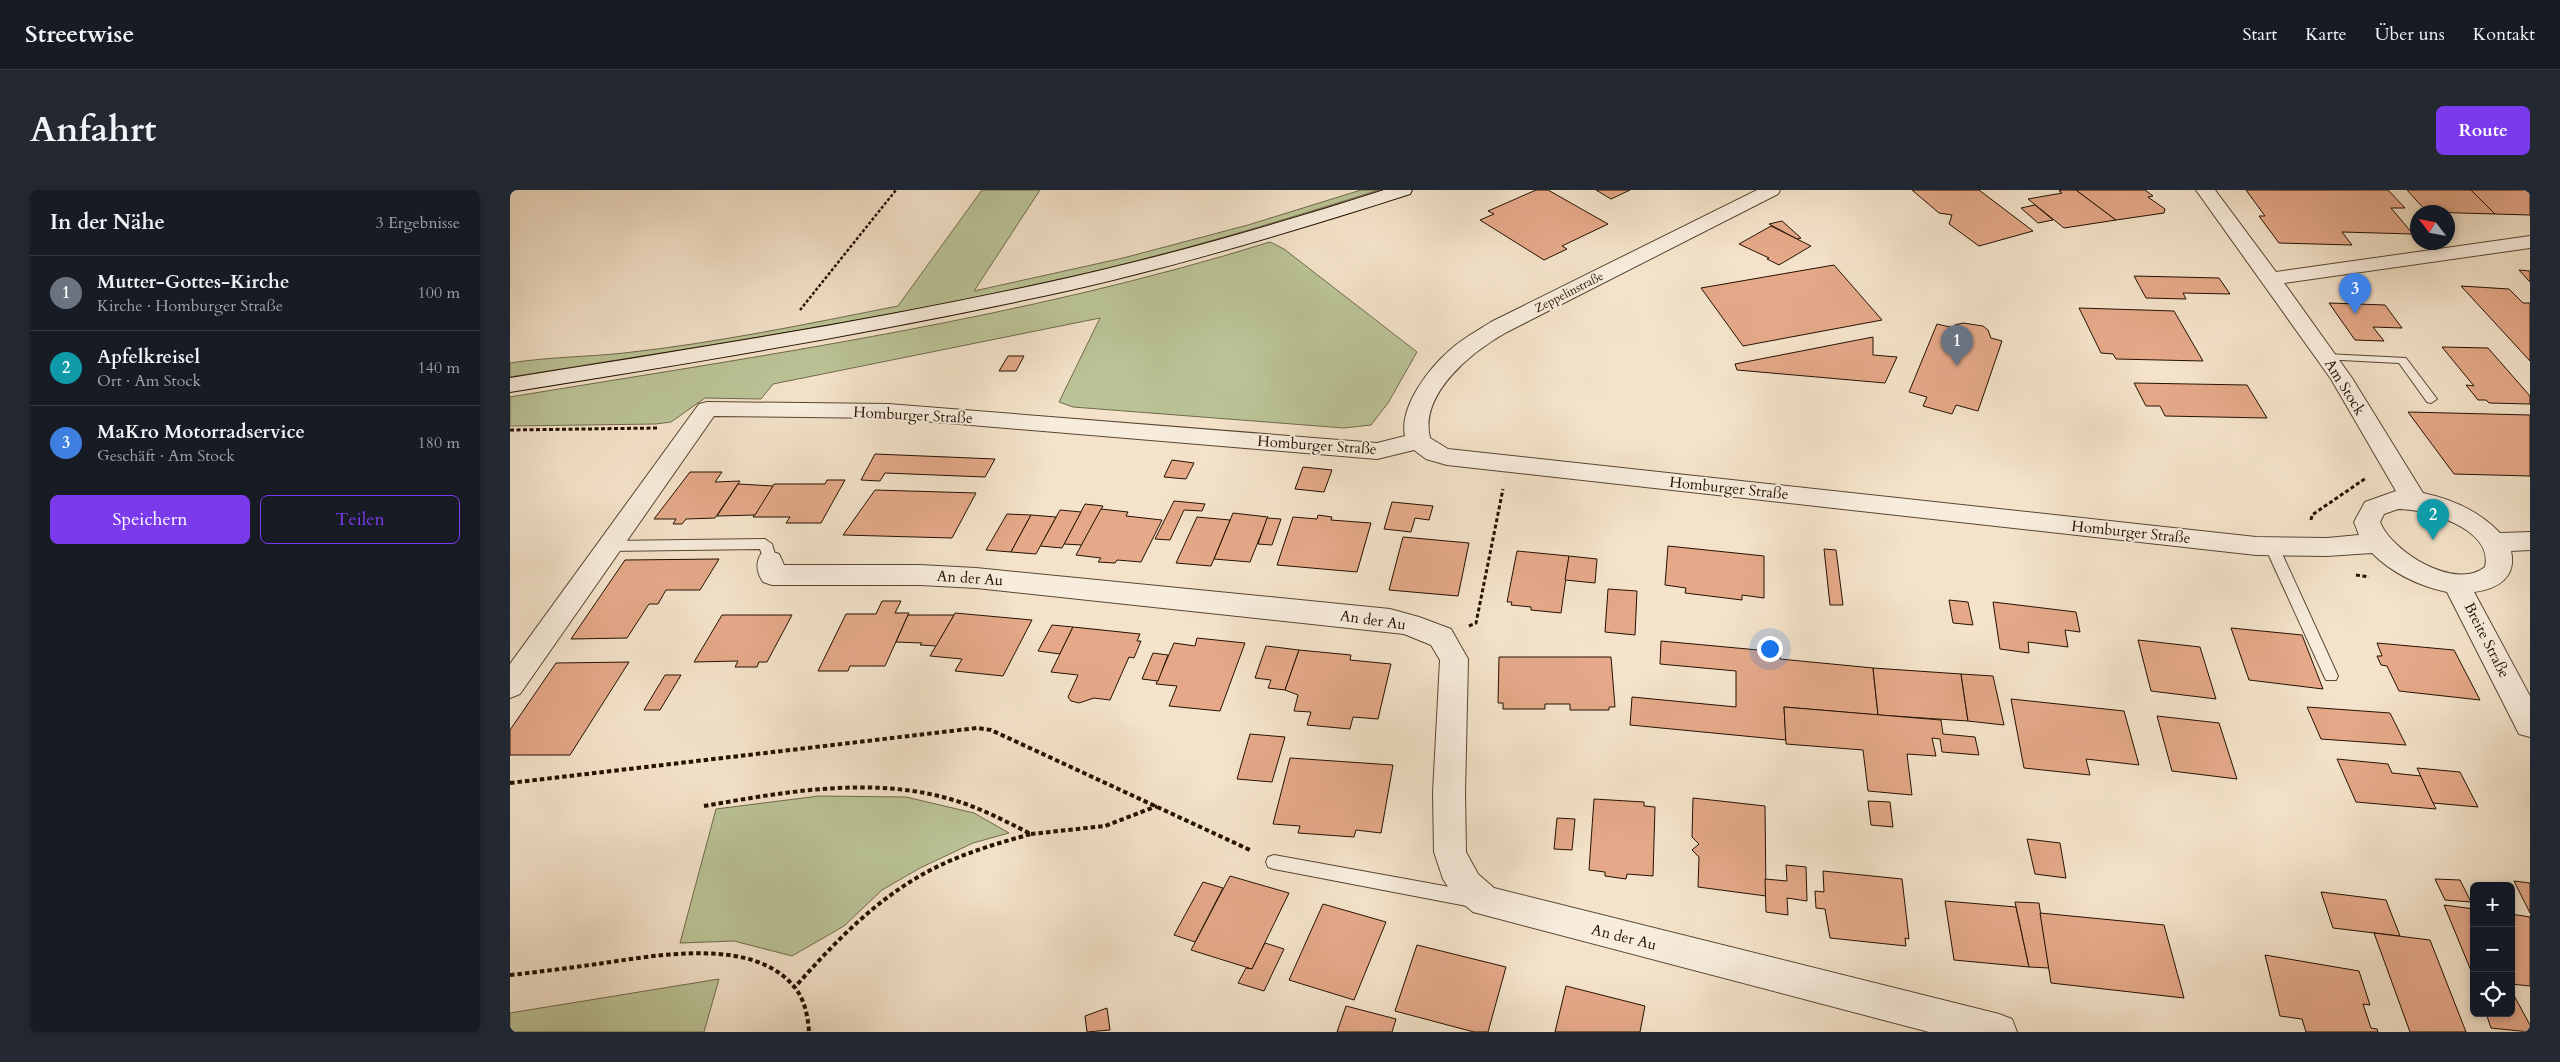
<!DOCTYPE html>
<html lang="de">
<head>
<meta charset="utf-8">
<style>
  :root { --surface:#171b24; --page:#242831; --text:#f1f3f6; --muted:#9ea1a6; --line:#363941; --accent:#7c3aed }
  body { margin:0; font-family:Cardo,serif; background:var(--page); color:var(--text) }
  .controls { position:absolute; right:15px; bottom:15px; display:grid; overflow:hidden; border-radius:8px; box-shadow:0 2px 8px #0003 }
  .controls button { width:45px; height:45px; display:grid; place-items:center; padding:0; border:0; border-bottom:1px solid var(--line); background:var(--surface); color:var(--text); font:25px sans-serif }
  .compass { position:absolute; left:1900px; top:15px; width:45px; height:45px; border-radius:50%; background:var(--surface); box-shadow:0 2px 8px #0003; rotate:302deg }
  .you { position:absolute; left:1259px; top:458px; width:18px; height:18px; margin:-12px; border:4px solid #fff; border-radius:50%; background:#1a73e8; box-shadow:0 0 0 8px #1a73e833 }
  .badge { display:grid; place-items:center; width:32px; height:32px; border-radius:50%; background:var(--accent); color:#fff; font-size:16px; font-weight:700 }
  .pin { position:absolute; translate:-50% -41px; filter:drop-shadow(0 1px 2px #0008) }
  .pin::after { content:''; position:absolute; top:26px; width:18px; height:15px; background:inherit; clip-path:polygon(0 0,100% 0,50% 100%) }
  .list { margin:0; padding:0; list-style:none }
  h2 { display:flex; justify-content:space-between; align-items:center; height:65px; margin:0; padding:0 20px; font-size:21px }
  h2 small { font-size:16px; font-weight:400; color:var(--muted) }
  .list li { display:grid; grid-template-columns:32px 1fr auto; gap:15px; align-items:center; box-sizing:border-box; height:75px; padding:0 20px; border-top:1px solid var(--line) }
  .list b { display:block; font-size:19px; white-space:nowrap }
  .list p { margin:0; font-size:16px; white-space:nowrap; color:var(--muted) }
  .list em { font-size:16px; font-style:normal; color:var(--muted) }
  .actions { display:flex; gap:10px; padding:15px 20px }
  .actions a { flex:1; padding:11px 0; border:1px solid var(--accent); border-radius:8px; text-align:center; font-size:18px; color:var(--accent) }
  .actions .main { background:var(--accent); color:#fff }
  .icon { flex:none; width:28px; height:28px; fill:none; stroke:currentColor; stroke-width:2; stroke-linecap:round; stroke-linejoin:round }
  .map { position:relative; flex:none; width:2020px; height:842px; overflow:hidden; border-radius:8px }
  header { display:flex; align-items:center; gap:30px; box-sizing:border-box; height:70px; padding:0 25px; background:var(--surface); border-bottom:1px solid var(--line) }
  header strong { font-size:24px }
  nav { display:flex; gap:28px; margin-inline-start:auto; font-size:18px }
  .intro { display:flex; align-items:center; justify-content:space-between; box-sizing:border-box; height:120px; padding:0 30px }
  h1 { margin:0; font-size:35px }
  .button { padding:12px 22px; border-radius:8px; background:var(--accent); color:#fff; font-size:18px; font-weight:700 }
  main { display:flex; gap:30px; padding:0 30px }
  aside { flex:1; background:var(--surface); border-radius:8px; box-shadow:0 2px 8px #0003 }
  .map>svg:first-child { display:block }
  .green { fill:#bbc497; stroke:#706a4c }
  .building { fill:#e5a989; stroke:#241100 }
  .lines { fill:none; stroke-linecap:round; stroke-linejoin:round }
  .lane-casing { stroke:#584632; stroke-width:2 }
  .street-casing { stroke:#584632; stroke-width:2 }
  .secondary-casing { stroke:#241100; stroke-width:2 }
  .path-far2 { stroke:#241100; stroke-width:2.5; stroke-dasharray:3 2; stroke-linecap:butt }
  .path-far1 { stroke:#241100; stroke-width:3; stroke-dasharray:4 2.5; stroke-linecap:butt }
  .path { stroke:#241100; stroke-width:4; stroke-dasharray:4.5 3; stroke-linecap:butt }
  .lane { fill:#f8eddd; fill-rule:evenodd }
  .street { fill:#f8eddd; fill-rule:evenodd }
  .secondary { fill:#f8eddd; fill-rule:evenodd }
  .labels { text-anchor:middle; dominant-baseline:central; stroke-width:4; stroke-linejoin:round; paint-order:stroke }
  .far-street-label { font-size:12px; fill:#241100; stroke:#f8eddd }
  .street-label { font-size:15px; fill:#241100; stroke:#f8eddd }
</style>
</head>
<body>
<header>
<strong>Streetwise</strong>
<nav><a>Start</a><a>Karte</a><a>Über uns</a><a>Kontakt</a></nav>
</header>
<div class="intro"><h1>Anfahrt</h1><a class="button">Route</a></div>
<main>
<aside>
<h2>In der Nähe<small>3 Ergebnisse</small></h2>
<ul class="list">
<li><span class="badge" style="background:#6b7280">1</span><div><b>Mutter-Gottes-Kirche</b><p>Kirche · Homburger Straße</p></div><em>100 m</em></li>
<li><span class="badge" style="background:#0f9aa8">2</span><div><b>Apfelkreisel</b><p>Ort · Am Stock</p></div><em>140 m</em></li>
<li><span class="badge" style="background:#3f7fe0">3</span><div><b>MaKro Motorradservice</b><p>Geschäft · Am Stock</p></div><em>180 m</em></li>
</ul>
<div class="actions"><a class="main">Speichern</a><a>Teilen</a></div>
</aside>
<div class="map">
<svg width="2020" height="842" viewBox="0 0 2020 842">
  <rect width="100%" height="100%" fill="#f4e3ca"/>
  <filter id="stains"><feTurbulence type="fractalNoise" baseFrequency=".004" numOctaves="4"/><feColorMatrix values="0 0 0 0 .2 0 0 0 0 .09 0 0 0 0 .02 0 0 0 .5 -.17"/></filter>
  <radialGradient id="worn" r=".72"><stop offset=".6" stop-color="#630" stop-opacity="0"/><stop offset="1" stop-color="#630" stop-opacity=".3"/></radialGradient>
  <!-- green -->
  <g class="green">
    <path d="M472,0H530L464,101L613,68L738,35L851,0H869C761,34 653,67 542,91C363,131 181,158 0,187V173C38,167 76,167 114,163C206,153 297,134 388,116Z"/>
    <path d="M760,52L774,59L907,162L878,213L861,235L834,238L563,217L549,212L590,128L263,194L251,209L195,208L161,232L146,234L0,236V207C255,165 513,129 760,52Z"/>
    <path d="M309,606L396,607L464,623L499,643L463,653L410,678L372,700L334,736L282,766L224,751L170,753L206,619Z"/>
    <path d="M209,789L194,842H0V823Z"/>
  </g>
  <!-- building -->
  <g class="building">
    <path d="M1026,0H1038L1098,34L1052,56L1057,59L1034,70L970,30L984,24L978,21Z"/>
    <path d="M1086,0H1120L1101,9Z"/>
    <path d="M1402,0H1469L1523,41L1469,56L1439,34L1442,25L1429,23Z"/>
    <path d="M1566,0L1606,30L1554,38L1518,9L1552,3L1549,1L1552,0Z"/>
    <path d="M1566,0H1635L1643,6L1638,7L1655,19L1654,23L1606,30Z"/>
    <path d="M1736,0H1878L1895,18H1881L1903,44L1832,42L1842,55L1769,53L1749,26H1755Z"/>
    <path d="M1897,0H1961L1985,24L1917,22Z"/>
    <path d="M1961,0H2020V25L1985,24Z"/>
    <path d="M1525,15L1543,30L1528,33L1511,18Z"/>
    <path d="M1272,31L1291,48L1287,49L1259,34Z"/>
    <path d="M1261,36L1301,56L1269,75L1257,69L1259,68L1229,54Z"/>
    <path d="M1324,75L1372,130L1233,156L1191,98Z"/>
    <path d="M2009,80L2020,81V92Z"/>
    <path d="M1624,86L1709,88L1720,104L1673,103L1676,109L1636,108Z"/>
    <path d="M1951,96L1999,99L2013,113H2020V171Z"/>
    <path d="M1819,113L1875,115L1892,138L1863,137L1874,151L1845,150Z"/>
    <path d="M1569,118L1664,121L1693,171L1606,169L1603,164L1591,163Z"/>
    <path d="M1453,133L1473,136L1478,140L1481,148L1492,151L1468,221L1446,215L1442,224L1413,216L1417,207L1399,202L1427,134L1444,138L1445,135Z"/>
    <path d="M1363,147V165L1387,167L1375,193L1227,180L1225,174Z"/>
    <path d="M1932,157L1978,158L2020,206V214L1979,213L1976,210H1968L1956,195L1964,196Z"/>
    <path d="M498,166H514L506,181H489Z"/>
    <path d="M1624,193L1737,195L1757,228L1655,226L1650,216H1636Z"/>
    <path d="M1898,222L2020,225V286L1944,284Z"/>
    <path d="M365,264L485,269L475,287L375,283L370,291L351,290Z"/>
    <path d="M662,270L684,273L676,289L654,287Z"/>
    <path d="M793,277L822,280L814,302L785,299Z"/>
    <path d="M180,282H212L205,292L230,291L205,328L176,329L172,334H163L166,329H144Z"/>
    <path d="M317,290H335L311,333H276L280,327H243L264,294H315Z"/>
    <path d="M228,294L263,296L245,325L207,326Z"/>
    <path d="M365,300L466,303L442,348L333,345Z"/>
    <path d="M664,311L695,314L692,321L674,320L660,350L645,349Z"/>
    <path d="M882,312L923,316L919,330L905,328L901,342L874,339Z"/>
    <path d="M575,314L593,316L572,355L554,354Z"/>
    <path d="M591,319L618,322L616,326L652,330L631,372L607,370L605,373L588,372L591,368L566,365Z"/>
    <path d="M550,320L571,322L552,358L530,356Z"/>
    <path d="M723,323L758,327L740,372L704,369Z"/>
    <path d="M497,324L521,325L501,362L476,360Z"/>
    <path d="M521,325L546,327L526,364L501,362Z"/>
    <path d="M808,325L822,327L821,330L861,333L847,382L767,375L783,327L807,329Z"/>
    <path d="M687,327L720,330L701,376L666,373Z"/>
    <path d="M757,328L771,329L762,355L748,354Z"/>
    <path d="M893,347L959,353L948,406L879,400Z"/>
    <path d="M1158,356L1254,366V408L1232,405V410L1175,403L1176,398L1155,395Z"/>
    <path d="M1314,359L1326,360L1333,415H1320Z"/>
    <path d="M1007,361L1059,366L1051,423L1021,420V417L1001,415L1002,412H997Z"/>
    <path d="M1059,366L1087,369L1085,393L1055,390Z"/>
    <path d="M209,369L190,400H156L148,414H139L117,448L61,449L115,370Z"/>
    <path d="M1098,399L1127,401L1125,445L1095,442Z"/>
    <path d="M1439,410L1458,412L1463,435L1443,433Z"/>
    <path d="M372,411H391L385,423H399L375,476H340L338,481H308L336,424H366Z"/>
    <path d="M1483,412L1566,422L1570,442L1555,440L1558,457L1518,452L1519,463L1490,459Z"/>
    <path d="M445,423L522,430L493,486L445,481L452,469L420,466Z"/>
    <path d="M212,425H282L257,472H249L247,477H225L228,471L184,472Z"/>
    <path d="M398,425H444L426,456L410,455L412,453L386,452Z"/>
    <path d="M542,435L563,437L550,464L528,461Z"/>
    <path d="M563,437L630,444L627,451H631L624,468L619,467L600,510L584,508L569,513L561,511L558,507L568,485L541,482Z"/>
    <path d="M1721,438L1792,445L1813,499L1739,490Z"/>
    <path d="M687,448L735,453L710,521L659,516L667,496L646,494L664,453L685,456Z"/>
    <path d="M1628,450L1690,457L1706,509L1641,501Z"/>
    <path d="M1151,451L1270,462V469L1363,478L1368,525L1274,517L1276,550L1120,535L1122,507L1226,517V481L1150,474Z"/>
    <path d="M1867,453L1944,460L1970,510L1889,501L1877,476L1871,475L1867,466H1872Z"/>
    <path d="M756,456L789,460L775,500L758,498L761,490L745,488Z"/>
    <path d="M789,460L841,465L840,470L881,474L868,529L843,527L840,539L797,535L801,522L784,521L788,505L775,500Z"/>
    <path d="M643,463L658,465L648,491L632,489Z"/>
    <path d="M989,467H1101L1105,517H1099V520H1060V514H1035V519H993V513H988Z"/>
    <path d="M119,472L60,565H0V540L46,473Z"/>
    <path d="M1363,478L1451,484L1458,531L1368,525Z"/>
    <path d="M1451,484L1483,486L1494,535L1458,531Z"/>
    <path d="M155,485H171L150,520H134Z"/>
    <path d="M1501,509L1614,521L1629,575L1576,569L1580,585L1514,578Z"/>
    <path d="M1274,517L1431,530L1433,544L1465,547L1469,565L1432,562L1430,549L1422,548L1426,566L1397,564L1402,605L1358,601L1353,560L1276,554Z"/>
    <path d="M1797,517L1880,523L1896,555L1811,549Z"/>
    <path d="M1647,526L1709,533L1727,589L1662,581Z"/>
    <path d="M740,544L775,547L762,592L727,589Z"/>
    <path d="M780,568L883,575L871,643L846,640L844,647L788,643L790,636L763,634Z"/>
    <path d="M1827,569L1878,574L1882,583L1911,586L1926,619L1846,612Z"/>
    <path d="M1907,578L1950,582L1968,617L1923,613Z"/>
    <path d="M1183,608L1255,616L1256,706L1188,697L1189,667L1182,660L1189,654L1182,647Z"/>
    <path d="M1084,609L1134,612V616L1145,617L1143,686L1117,684L1116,689L1095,686V682L1079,680Z"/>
    <path d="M1358,611L1380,612L1383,637L1361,635Z"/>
    <path d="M1047,628L1065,629L1062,660L1044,659Z"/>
    <path d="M1517,649L1550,653L1556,688L1525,684Z"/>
    <path d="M1276,675L1296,677L1297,711L1277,708L1278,725L1256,722L1255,689L1277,691Z"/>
    <path d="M1313,681L1392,689L1399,749L1395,748L1396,756L1320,748L1315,719L1306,718L1305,701L1314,702Z"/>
    <path d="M720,686L779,703L742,779L681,760Z"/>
    <path d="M1925,689L1950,690L1961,712L1935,710Z"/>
    <path d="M2004,691L2020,693V723Z"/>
    <path d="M693,692L713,698L685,752L664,745Z"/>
    <path d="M1811,702L1876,710L1890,746L1823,738Z"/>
    <path d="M1435,711L1506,717L1519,777L1444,770Z"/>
    <path d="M1505,712L1529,713L1539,778L1519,777Z"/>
    <path d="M813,714L876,732L844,810L779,790Z"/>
    <path d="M1934,715L1964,719V788Z"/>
    <path d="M1530,723L1654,735L1674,808L1541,793Z"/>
    <path d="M2001,724L2020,727V796L2001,794Z"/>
    <path d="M1864,743L1920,750L1956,842H1900Z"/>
    <path d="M755,753L774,759L754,801L728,793L736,778L742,779Z"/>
    <path d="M907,755L996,777L978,842H964L885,821Z"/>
    <path d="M1755,765L1849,781L1860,815L1853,814L1861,838L1867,839L1868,842H1796L1792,829L1770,826Z"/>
    <path d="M1056,796L1135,816L1130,842H1045Z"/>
    <path d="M2001,800L2020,835V842L1981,838L1976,823H2001Z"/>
    <path d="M836,816L886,829L882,842H827Z"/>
    <path d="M597,818L600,840L577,842L575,826Z"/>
  </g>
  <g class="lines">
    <defs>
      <g id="lane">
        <path d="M1816,164L1896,168L1927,209L1921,213L1917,212L1889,173L1812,169V165Z"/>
        <path d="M255,349L262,354L267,371L260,376L255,374L250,359L98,361L91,356L98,351Z"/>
        <path d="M1762,352L1769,357L1828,486L1826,490H1816L1814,486L1755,357Z"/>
        <path d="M764,665L962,701L968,704L970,709L968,714L962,717L764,679L758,677L756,672L758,667Z"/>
      </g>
      <g id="street">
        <path d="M1247,0H1270L1268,4L997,142C963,161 909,203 920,248L938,259L1746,347L1817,348L1849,345L1844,332L1855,312L1886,301L1821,189L1686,0H1705L1766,82L2020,46V58L1774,93L1842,188L1913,303C1942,309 1969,321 1990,343L2020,342V360L2001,361C2007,387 1988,399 1964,402L2020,506V547L2009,544L1937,402C1909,396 1882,383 1862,363L1817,366L1746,365L937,275L916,269L904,260L867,269L378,228L204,226L10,504L0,508V474L189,214L197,212L378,214L867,253L895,246C889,217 919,178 940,160C952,149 967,141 981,132ZM1888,319C1917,319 1984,339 1975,377C1945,401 1882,362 1870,332L1874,324Z"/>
        <path d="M260,361L269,364L274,375H410L466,378L880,419L909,427L941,439L958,469L955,603L956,662L968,684L984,698L1489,824L1502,829L1507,842H1419L963,722L944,706L933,689L924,662L923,603L930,470L921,455L894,444L466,398L410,395H262L253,392C247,383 245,374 251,364Z"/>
      </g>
      <path id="secondary" d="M874,0H902L900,4C788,40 675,74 561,100C375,141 188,172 0,202V188C188,158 376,129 562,87C668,63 771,33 874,0Z"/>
    </defs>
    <!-- lane casing -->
    <use href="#lane" class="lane-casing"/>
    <!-- street casing -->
    <use href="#street" class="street-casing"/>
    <!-- secondary casing -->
    <use href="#secondary" class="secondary-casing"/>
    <!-- path-far2 -->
    <path class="path-far2" d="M290,120L386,0"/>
    <!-- path-far1 -->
    <g class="path-far1">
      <path d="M0,240L147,238"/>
      <path d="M1801,330L1802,325L1856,288"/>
      <path d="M1846,385L1859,387"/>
      <path d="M959,436L966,433L993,299"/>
    </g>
    <!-- path -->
    <g class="path">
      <path d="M0,593L467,538L481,540L740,660"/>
      <path d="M194,616C274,602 361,586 440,609C469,617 495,631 521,644C485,654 450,664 417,682C365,710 324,753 285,797"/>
      <path d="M521,644L595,636L647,616"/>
      <path d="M0,785C29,782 58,778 87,774C144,766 245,745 286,799C295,811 298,827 299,842"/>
    </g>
    <!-- lane -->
    <use href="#lane" class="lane"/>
    <!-- street -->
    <use href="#street" class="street"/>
    <!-- secondary -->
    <use href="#secondary" class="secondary"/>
  </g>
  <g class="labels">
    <!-- far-street labels -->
    <g class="far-street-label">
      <text transform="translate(1059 102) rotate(-27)">Zeppelinstraße</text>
    </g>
    <!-- street labels -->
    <g class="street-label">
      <text transform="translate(1835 197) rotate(58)">Am Stock</text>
      <text transform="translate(403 225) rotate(3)">Homburger Straße</text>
      <text transform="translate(807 255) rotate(4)">Homburger Straße</text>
      <text transform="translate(1219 298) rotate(6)">Homburger Straße</text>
      <text transform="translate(1621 342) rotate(6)">Homburger Straße</text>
      <text transform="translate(460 388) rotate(4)">An der Au</text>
      <text transform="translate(863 430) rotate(8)">An der Au</text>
      <text transform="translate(1977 450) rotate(63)">Breite Straße</text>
      <text transform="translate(1114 747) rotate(14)">An der Au</text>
    </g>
  </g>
  <rect width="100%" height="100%" filter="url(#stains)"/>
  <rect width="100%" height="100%" fill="url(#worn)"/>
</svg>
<div class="controls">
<button>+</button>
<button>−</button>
<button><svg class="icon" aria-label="locate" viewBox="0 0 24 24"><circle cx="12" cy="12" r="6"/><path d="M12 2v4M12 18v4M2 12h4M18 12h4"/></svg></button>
</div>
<svg class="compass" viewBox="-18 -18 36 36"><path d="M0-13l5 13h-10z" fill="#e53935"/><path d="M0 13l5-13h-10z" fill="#9ea1a6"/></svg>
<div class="you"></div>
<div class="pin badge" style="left:1447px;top:176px;background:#6b7280">1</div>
<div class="pin badge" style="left:1923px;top:350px;background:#0f9aa8">2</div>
<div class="pin badge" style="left:1845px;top:124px;background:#3f7fe0">3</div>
</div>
</main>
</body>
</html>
